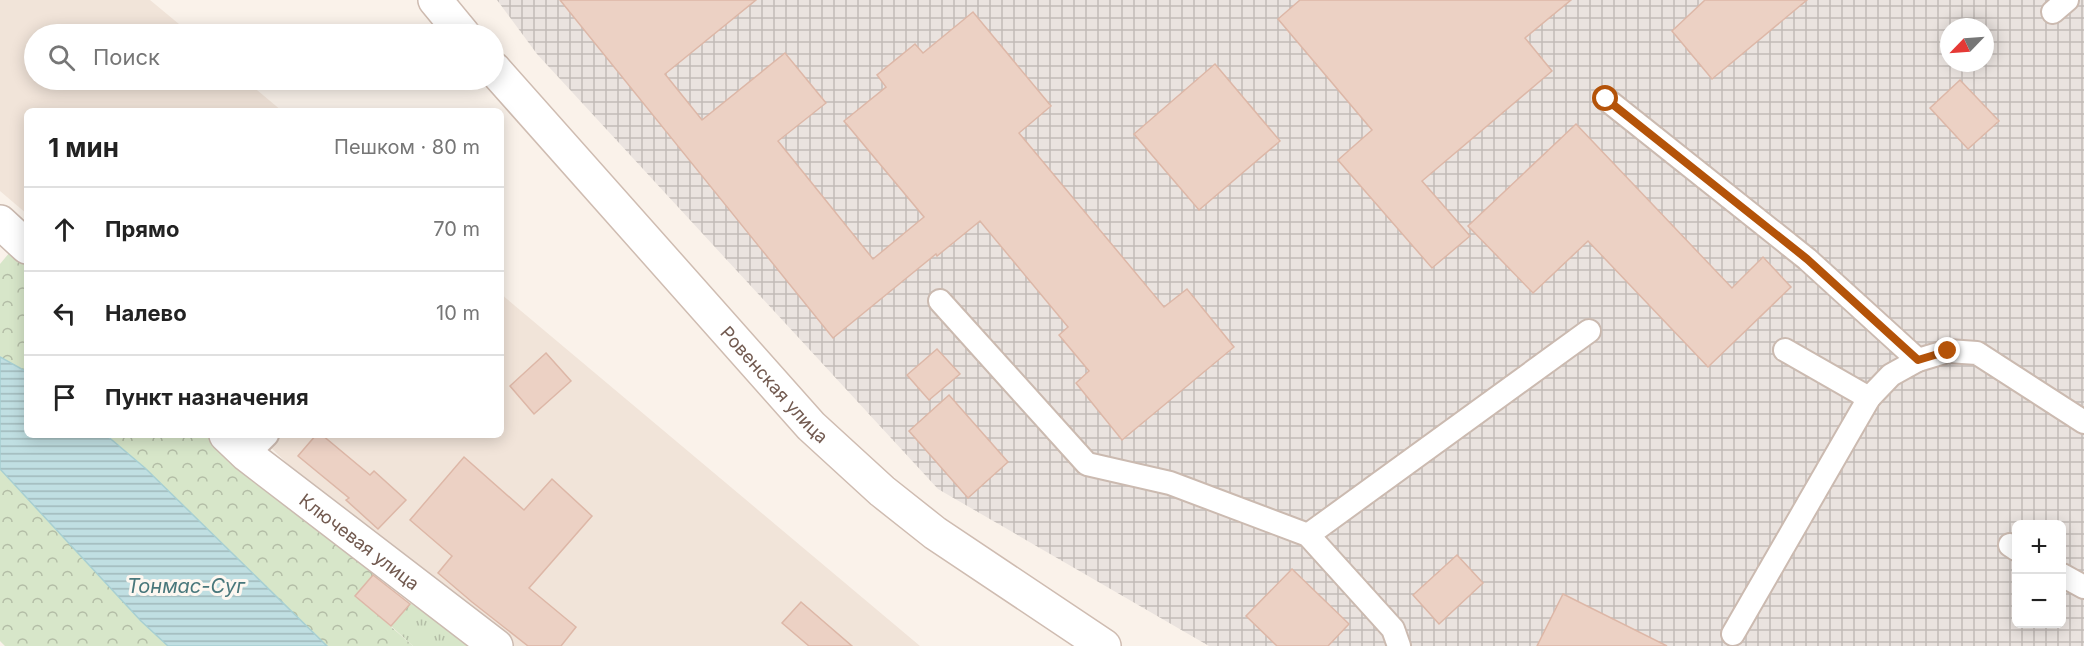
<!DOCTYPE html>
<html lang="ru">
<head>
<meta charset="utf-8">
<style>
  :root { --surface:#fff; --page:#f6f6f6; --text:#222; --muted:#767676; --line:#e0e0e0 }
  body { margin:0; font-family:Inter,sans-serif; background:var(--page); color:var(--text) }
  .controls { position:absolute; right:18px; bottom:18px; display:grid; overflow:hidden; border-radius:9px; box-shadow:0 3px 15px #0003 }
  .controls button { width:54px; height:54px; display:grid; place-items:center; padding:0; border:0; border-bottom:2px solid var(--line); background:var(--surface); color:var(--text); font:30px sans-serif }
  .compass { position:absolute; left:1940px; top:18px; width:54px; height:54px; border-radius:50%; background:var(--surface); box-shadow:0 3px 15px #0003; rotate:245deg }
  .stop { position:absolute; width:18px; height:18px; margin:-14px; border:4px solid #b45309; border-radius:50%; background:#fff }
  .stop.end { background:#b45309; border-color:#fff; box-shadow:0 2px 6px #0008 }
  .list { margin:0; padding:0; list-style:none }
  h2 { display:flex; justify-content:space-between; align-items:center; height:78px; margin:0; padding:0 24px; font-size:26px }
  h2 small { font-size:20px; font-weight:400; color:var(--muted) }
  .list li { display:grid; grid-template-columns:39px 1fr auto; gap:18px; align-items:center; box-sizing:border-box; height:84px; padding:0 24px; border-top:2px solid var(--line) }
  .list b { display:block; font-size:22px; white-space:nowrap }
  .list em { font-size:20px; font-style:normal; color:var(--muted) }
  .icon { flex:none; width:33px; height:33px; fill:none; stroke:currentColor; stroke-width:2; stroke-linecap:round; stroke-linejoin:round }
  .map { position:relative; flex:none; width:2084px; height:646px; overflow:hidden }
  .search { position:absolute; background:var(--surface); box-shadow:0 3px 15px #0003; left:24px; top:24px; width:480px; height:66px; display:flex; align-items:center; gap:15px; box-sizing:border-box; padding:0 21px; border-radius:33px; color:var(--muted); font-size:22px }
  .panel { position:absolute; background:var(--surface); box-shadow:0 3px 15px #0003; left:24px; top:108px; width:480px; height:330px; border-radius:9px }
  .map>svg:first-child { display:block }
  .residential { fill:#f1e4d9 }
  .industrial { fill:url(#industrial-grid); fill-rule:evenodd }
  .grass { fill:url(#grass-tufts) }
  .forest { fill:url(#forest-crowns) }
  .water { fill:url(#water-rules); stroke:#a7cfd2; stroke-width:1.5 }
  .building { fill:#ecd1c4; stroke:#ddb7a7; stroke-width:1.5 }
  .lines { fill:none; stroke-linecap:round; stroke-linejoin:round }
  .lane-casing { stroke:#cbbab0; stroke-width:26 }
  .street-casing { stroke:#cbbab0; stroke-width:36 }
  .secondary-casing { stroke:#cfbcb1; stroke-width:36 }
  .lane { stroke:#fff; stroke-width:22 }
  .street { stroke:#fff; stroke-width:33 }
  .secondary { stroke:#fff; stroke-width:33 }
  .route { stroke:#b45309; stroke-width:8 }
  .labels { text-anchor:middle; dominant-baseline:central; stroke-width:6; stroke-linejoin:round; paint-order:stroke }
  .street-label { font-size:18px; fill:#725a50; stroke:#fdf7f0 }
  .water-label { font-size:20px; font-style:italic; fill:#48777b; stroke:#fdf7f0 }
</style>
</head>
<body>
<div class="map">
<svg width="2084" height="646" viewBox="0 0 2084 646">
  <defs>
    <pattern id="industrial-grid" width="8" height="8" patternUnits="userSpaceOnUse" patternTransform="scale(1.5)"><rect width="8" height="8" fill="#eae3df"/><path d="M0 4h8M4 0v8" fill="none" stroke="#c2bbb7"/></pattern>
    <pattern id="grass-tufts" width="24" height="20" patternUnits="userSpaceOnUse" patternTransform="scale(1.5)"><rect width="24" height="20" fill="#d7e6c9"/><path d="M3 7l-1-3M5 7V3M7 7l1-3M15 17l-1-3M17 17v-4M19 17l1-3" fill="none" stroke="#b3bda6"/></pattern>
    <pattern id="forest-crowns" width="20" height="18" patternUnits="userSpaceOnUse" patternTransform="scale(1.5)"><rect width="20" height="18" fill="#d7e6c9"/><path d="M2 6a3 3 0 1 1 6 0M12 15a3 3 0 1 1 6 0" fill="none" stroke="#b3bda6"/></pattern>
    <pattern id="water-rules" width="6" height="5" patternUnits="userSpaceOnUse" patternTransform="scale(1.5)"><rect width="6" height="5" fill="#c0dfe2"/><path d="M0 2.5h6" fill="none" stroke="#a0b8ba"/></pattern>
  </defs>
  <rect width="100%" height="100%" fill="#faf2ea"/>
  <!-- residential -->
  <g class="residential">
    <path d="M0,0H150L191,34H34V80H245L282,111H27V214L0,191Z"/>
    <path d="M501,294L920,646H512L296,472L258,435H501Z"/>
  </g>
  <!-- industrial -->
  <path class="industrial" d="M497,0H2084V646H1209L938,489L537,54ZM1949,27H1985V63H1949ZM2016,524H2062V624H2016Z"/>
  <!-- grass -->
  <path class="grass" d="M410,603L474,646H413L391,626Z"/>
  <!-- forest -->
  <g class="forest">
    <path d="M15,246L27,257V372L0,357V264Z"/>
    <path d="M106,435H208L226,452L375,573L356,596L413,646H327L145,468Z"/>
    <path d="M0,469L141,621L168,646H5L0,641Z"/>
  </g>
  <!-- water -->
  <path class="water" d="M0,357L27,372V435H106L145,468L327,646H168L141,621L0,469Z"/>
  <!-- building -->
  <g class="building">
    <path d="M560,0H756L665,74L702,120L785,53L826,103L778,141L873,259L924,217L844,121L886,87L877,75L915,44L923,53L973,12L1051,106L1019,133L1164,307L1187,289L1234,347L1122,440L1076,383L1089,371L1059,335L1068,327L980,221L937,256L936,254L833,338Z"/>
    <path d="M1300,0H1571L1525,38L1552,71L1422,181L1470,236L1432,268L1338,160L1372,130L1278,19Z"/>
    <path d="M1705,0H1807L1712,79L1672,31Z"/>
    <path d="M1215,64L1280,141L1199,210L1134,134Z"/>
    <path d="M1960,80L1999,121L1968,149L1930,108Z"/>
    <path d="M1576,124L1732,288L1763,257L1791,287L1708,367L1588,241L1533,293L1468,226Z"/>
    <path d="M937,349L960,374L929,400L907,375Z"/>
    <path d="M546,353L571,381L534,414L510,386Z"/>
    <path d="M949,395L1008,462L968,498L909,431Z"/>
    <path d="M316,435H322L370,475L374,471L406,500L378,529L346,500L349,498L298,456Z"/>
    <path d="M464,457L524,510L552,479L592,516L529,588L576,627L561,646H528L472,602L438,573L452,556L410,520Z"/>
    <path d="M1457,555L1483,583L1439,624L1413,595Z"/>
    <path d="M1292,569L1349,624L1328,646H1277L1246,616Z"/>
    <path d="M373,575L410,604L391,626L355,596Z"/>
    <path d="M1563,594L1667,646H1537Z"/>
    <path d="M801,602L852,646H809L782,623Z"/>
  </g>
  <g class="lines">
    <defs>
      <g id="lane">
        <path d="M2053,12L2067,0"/>
        <path d="M1606,99L1807,259L1918,360"/>
        <path d="M940,301L1087,464L1170,483L1308,535L1393,629L1399,646"/>
        <path d="M1785,350L1869,398"/>
        <path d="M247,455L267,435"/>
        <path d="M1308,535L1589,331"/>
        <path d="M2010,545L2016,549"/>
        <path d="M2062,575L2084,587"/>
        <path d="M1733,634L1869,398L1891,375L1918,360L1948,351L1977,353L2084,422"/>
      </g>
      <g id="street">
        <path d="M0,222L27,247"/>
        <path id="s1" d="M226,435L247,455L496,646"/>
      </g>
      <g id="secondary">
        <path d="M435,0L463,34"/>
        <path id="s2" d="M494,69L811,426L882,491L935,533L1104,646"/>
      </g>
    </defs>
    <!-- lane casing -->
    <use href="#lane" class="lane-casing"/>
    <!-- street casing -->
    <use href="#street" class="street-casing"/>
    <!-- secondary casing -->
    <use href="#secondary" class="secondary-casing"/>
    <!-- lane -->
    <use href="#lane" class="lane"/>
    <!-- street -->
    <use href="#street" class="street"/>
    <!-- secondary -->
    <use href="#secondary" class="secondary"/>
  </g>
  <g class="lines">
    <!-- route -->
    <path class="route" d="M1606,99L1807,259L1918,360L1948,351"/>
  </g>
  <g class="labels">
    <!-- street labels -->
    <g class="street-label">
      <text stroke="none"><textPath href="#s2" startOffset="422">Ровенская улица</textPath></text>
      <text stroke="none"><textPath href="#s1" startOffset="171">Ключевая улица</textPath></text>
    </g>
    <!-- water labels -->
    <g class="water-label">
      <text x="186" y="586">Тонмас-Суг</text>
    </g>
  </g>
</svg>
<div class="controls">
<button>+</button>
<button>−</button>
</div>
<svg class="compass" viewBox="-18 -18 36 36"><path d="M0-13l5 13h-10z" fill="#e53935"/><path d="M0 13l5-13h-10z" fill="#767676"/></svg>
<div class="stop" style="left:1606px;top:99px"></div>
<div class="stop end" style="left:1948px;top:351px"></div>
<div class="search"><svg class="icon" aria-label="search" viewBox="0 0 24 24"><circle cx="10" cy="10" r="6"/><path d="M15 15l6 6"/></svg>Поиск</div>
<section class="panel">
<h2>1 мин<small>Пешком · 80 m</small></h2>
<ul class="list">
<li><svg class="icon" aria-label="ahead" viewBox="0 0 24 24"><path d="M12 20V5M6 11l6-6 6 6"/></svg><div><b>Прямо</b></div><em>70 m</em></li>
<li><svg class="icon" aria-label="left" viewBox="0 0 24 24"><path d="M17 20v-9H6M10 6l-5 5 5 5"/></svg><div><b>Налево</b></div><em>10 m</em></li>
<li><svg class="icon" aria-label="arrive" viewBox="0 0 24 24"><path d="M6 21V4h12l-3 4 3 4H6"/></svg><div><b>Пункт назначения</b></div></li>
</ul>
</section>
</div>
</body>
</html>
